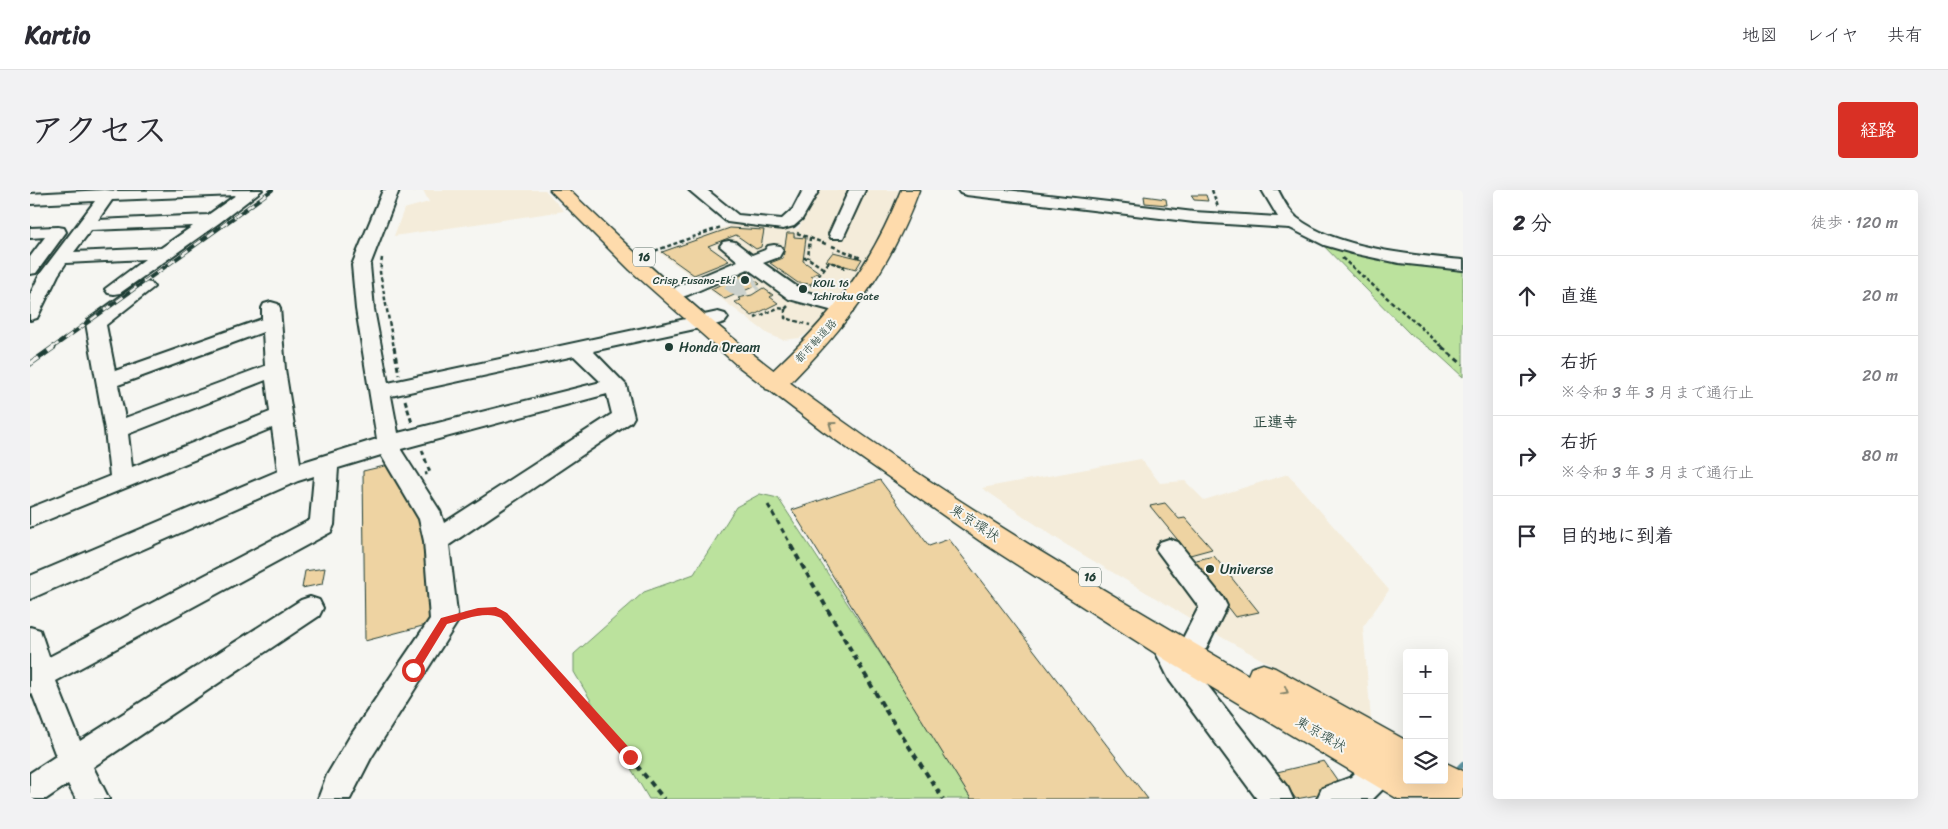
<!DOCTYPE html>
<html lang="ja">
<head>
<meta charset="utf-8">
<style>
  :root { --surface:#fff; --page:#f2f2f3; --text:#2b2b33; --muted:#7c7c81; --line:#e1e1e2; --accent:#d93025 }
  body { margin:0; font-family:Sriracha,"Klee One",sans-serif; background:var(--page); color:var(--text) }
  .controls { position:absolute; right:15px; bottom:15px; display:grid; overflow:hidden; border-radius:5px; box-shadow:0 5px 20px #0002 }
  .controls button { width:45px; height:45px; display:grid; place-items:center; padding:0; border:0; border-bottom:1px solid var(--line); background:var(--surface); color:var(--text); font:25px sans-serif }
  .stop { position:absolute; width:15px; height:15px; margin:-11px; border:4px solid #d93025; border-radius:50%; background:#fff }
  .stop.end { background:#d93025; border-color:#fff; box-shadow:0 1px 5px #0008 }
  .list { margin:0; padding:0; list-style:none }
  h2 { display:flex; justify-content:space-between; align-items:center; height:65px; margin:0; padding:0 20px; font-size:21px }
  h2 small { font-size:16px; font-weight:400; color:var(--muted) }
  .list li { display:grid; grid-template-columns:32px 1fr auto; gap:15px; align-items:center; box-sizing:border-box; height:80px; padding:0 20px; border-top:1px solid var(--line) }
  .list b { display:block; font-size:19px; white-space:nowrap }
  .list p { margin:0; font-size:16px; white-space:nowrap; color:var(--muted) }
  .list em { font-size:16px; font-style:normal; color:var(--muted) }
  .icon { flex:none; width:28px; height:28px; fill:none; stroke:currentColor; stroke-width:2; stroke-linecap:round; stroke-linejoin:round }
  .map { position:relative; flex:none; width:1433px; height:609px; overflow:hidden; border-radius:5px }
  header { display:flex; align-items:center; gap:30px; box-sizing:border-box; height:70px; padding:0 25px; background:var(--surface); border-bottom:1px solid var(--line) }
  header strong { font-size:24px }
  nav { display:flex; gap:28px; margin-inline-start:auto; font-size:18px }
  .intro { display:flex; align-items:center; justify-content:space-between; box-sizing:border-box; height:120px; padding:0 30px }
  h1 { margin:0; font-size:35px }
  .button { padding:12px 22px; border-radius:5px; background:var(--accent); color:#fff; font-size:18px; font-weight:700 }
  main { display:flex; gap:30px; padding:0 30px }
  aside { flex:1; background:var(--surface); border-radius:5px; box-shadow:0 5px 20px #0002 }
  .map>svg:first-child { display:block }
  .built { fill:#f4ecda }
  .green { fill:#bbe29d; stroke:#6d9068 }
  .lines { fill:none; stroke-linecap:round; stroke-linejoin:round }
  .stream { stroke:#5c929f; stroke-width:6 }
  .building { fill:#eed3a2; stroke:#1f3d34 }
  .minor-tunnel { stroke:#cbd1cc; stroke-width:18; stroke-dasharray:18 9; stroke-linecap:butt }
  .minor-casing { stroke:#1f3d34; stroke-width:4 }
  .major-casing { stroke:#1f3d34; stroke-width:3 }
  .highway-casing { stroke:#1f3d34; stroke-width:3 }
  .path-far2 { stroke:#1f3d34; stroke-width:2.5; stroke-dasharray:4 2.5; stroke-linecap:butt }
  .path-far1 { stroke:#1f3d34; stroke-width:3; stroke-dasharray:5 4; stroke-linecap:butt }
  .path { stroke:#1f3d34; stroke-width:4; stroke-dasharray:6 4.5; stroke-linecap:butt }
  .minor { fill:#f6f6f2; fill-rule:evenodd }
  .major { fill:#fedbac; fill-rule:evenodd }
  .highway { fill:#fedbac; fill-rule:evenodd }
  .rail-far1-casing { stroke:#1f3d34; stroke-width:4 }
  .rail-casing { stroke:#1f3d34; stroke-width:5.5 }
  .rail-far1 { stroke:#f6f6f2; stroke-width:2.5; stroke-dasharray:8; stroke-linecap:butt }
  .rail { stroke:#f6f6f2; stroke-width:4; stroke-dasharray:11; stroke-linecap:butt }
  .oneway { stroke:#83846a }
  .route { fill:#d93025 }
  .poi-dot { fill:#1f3d34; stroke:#f6f6f2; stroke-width:2 }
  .labels { text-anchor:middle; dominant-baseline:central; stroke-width:4; stroke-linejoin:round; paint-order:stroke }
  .far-poi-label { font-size:11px; fill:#1f3d34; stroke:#f6f6f2; text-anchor:end }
  .far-street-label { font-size:11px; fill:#1f3d34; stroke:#f6f6f2 }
  .shield { fill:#f6f6f2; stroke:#60746d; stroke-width:1 }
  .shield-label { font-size:12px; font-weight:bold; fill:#1f3d34 }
  .poi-label { font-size:14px; fill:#1f3d34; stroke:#f6f6f2; text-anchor:start }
  .street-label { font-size:14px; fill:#1f3d34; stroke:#f6f6f2 }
  .neighbourhood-label { font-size:15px; font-weight:bold; fill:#1f3d34; stroke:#f6f6f2 }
</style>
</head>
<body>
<header>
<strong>Kartio</strong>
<nav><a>地図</a><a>レイヤ</a><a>共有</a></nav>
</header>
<div class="intro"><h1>アクセス</h1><a class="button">経路</a></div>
<main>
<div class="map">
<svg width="1433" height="609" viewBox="0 0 1433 609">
  <rect width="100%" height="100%" fill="#f6f6f2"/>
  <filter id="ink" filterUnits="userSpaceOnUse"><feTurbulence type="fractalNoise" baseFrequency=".02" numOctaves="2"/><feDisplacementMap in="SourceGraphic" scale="10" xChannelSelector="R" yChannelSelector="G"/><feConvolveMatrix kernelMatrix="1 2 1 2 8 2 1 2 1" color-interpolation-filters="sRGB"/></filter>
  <g filter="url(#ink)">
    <!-- built -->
    <g class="built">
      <path d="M381,0H515L534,21L364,46L374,19L399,12L393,0L381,2Z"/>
      <path d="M789,0H870L852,46L838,69L783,140L770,148L753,150L738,144L629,62L701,35L768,39Z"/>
      <path d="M1111,269L1130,293L1155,291L1174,310L1258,284L1359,400L1333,437L1341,530L1193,448L1035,354L952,298Z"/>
    </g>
    <!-- green -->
    <g class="green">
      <path d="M1285,47L1433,78V187L1408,164L1380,144Z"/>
      <path d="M730,304L748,308L946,609H619L544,482V464L614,402L664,384L706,317Z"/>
    </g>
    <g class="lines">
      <!-- stream -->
      <path class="stream" d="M1430,577L1433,574"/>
    </g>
    <!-- building -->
    <g class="building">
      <path d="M1161,5H1176L1178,11L1164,10Z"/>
      <path d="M1114,6L1136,9L1137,15L1115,13Z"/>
      <path d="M700,38L734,40L731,57L726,59L706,45L678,56L699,71L664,85L632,62Z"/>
      <path d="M757,43H764V47L776,48L773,71L789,82L781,86L785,89L781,94L768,93L740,73L753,68Z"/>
      <path d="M803,62L832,69L826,79L796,71Z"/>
      <path d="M716,83L730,94L695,109L681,99Z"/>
      <path d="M733,98L743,105L740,107L748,113L722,126L705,112L711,110L708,108L722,105Z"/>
      <path d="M363,274L401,353L408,432L335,451L333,281Z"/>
      <path d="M850,290L899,356L919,349L1118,609H941L762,320Z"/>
      <path d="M1135,313L1149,329L1155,328L1182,359L1160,365L1120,316Z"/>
      <path d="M1184,366L1229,422L1205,427L1162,371Z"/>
      <path d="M295,378L292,394L272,398L275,381Z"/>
      <path d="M1294,571L1314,600L1266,609L1247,582Z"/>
    </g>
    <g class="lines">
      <!-- minor-tunnel -->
      <path class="minor-tunnel" d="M699,91L709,98L726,91"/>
      <defs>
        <g id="minor">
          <path d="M74,0L89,1L232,0L189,33L90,103L84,104L78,103L75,99L115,69L36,73L28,85L9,124L7,128L0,130V105L10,84L65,11L0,14V4ZM206,5L178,25L68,30L82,10ZM163,36L131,58L44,62L61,40Z"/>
          <path d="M353,0H369L340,75L344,119L358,193L688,122L695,124L698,128L695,132L688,134L563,161L596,195L604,227L601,232L419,355L428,431L341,568L320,609H288L297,585L319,548L400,429L394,351L389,329L351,265L308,278L304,335L301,342L26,491L50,551L271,410L280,407L289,410L293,418L289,426L63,577L79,609H46L38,594L16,609H0V583L26,566L2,503L0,504V437L10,440L19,467L280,330L284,286L268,291L0,409V386L248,281L242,238L0,337V318L80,286L75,240L56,133L59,129L109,93L115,92L121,93L124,97L76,135L85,181L232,129V118L234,114L241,112L248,114L250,118L255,179L270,273L347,249L326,119L322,75ZM233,142L235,176L95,228L88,195ZM544,166L571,192L368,243L361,206ZM236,190L240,222L102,277L98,244ZM577,204L582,224L414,333L410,321L371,260V259Z"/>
          <path d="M659,0H677L708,25L752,29L763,19L773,0H789L772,29L764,36L753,39L697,32Z"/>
          <path d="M819,0H835L813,48H801L799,44Z"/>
          <path d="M928,0H976L1164,22L1248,27L1232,0H1248C1253,10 1259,21 1267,28C1305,58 1386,66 1433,70V80L1369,73L1322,63L1294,55L1260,38L1164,32L936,5L930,3Z"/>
          <path d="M28,37L34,38L36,42L6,83L0,84V67L15,47L0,48V38Z"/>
          <path d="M699,51L705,52L722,65L735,60L738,56L744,55L750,56L753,60L749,67L733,73L773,101L822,114L824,118L822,122L815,124L759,109L718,79L658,105L652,107L646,105L643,101L646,97L708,71L690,56L693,52Z"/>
          <path d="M1139,349L1148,352L1193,408L1197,416L1176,459L1166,462L1156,459L1152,450L1169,417L1126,359L1130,352Z"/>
          <path d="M1136,443L1146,446L1160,473L1258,598L1263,609H1227L1140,491L1122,455L1126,446Z"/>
          <path d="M1351,564L1362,568L1367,579L1362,590L1343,609H1287L1292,598L1321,587L1340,568Z"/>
        </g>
        <path id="major" d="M871,0H889C860,81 814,139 754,199L745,201L736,199L733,193L736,187C798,130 840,79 871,0Z"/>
        <path id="highway" d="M520,0H539C599,58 659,114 724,165C878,286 1050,387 1218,485L1221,478L1233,474L1245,478L1377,551V590H1414V572L1433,581V609H1368L1136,470L950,351L793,241L708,176L600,80Z"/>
      </defs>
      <!-- minor casing -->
      <use href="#minor" class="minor-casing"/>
      <!-- major casing -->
      <use href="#major" class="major-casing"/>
      <!-- highway casing -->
      <use href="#highway" class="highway-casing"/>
      <!-- path-far2 -->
      <g class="path-far2">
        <path d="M1182,0L1188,17"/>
        <path d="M767,43L780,48L778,68"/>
        <path d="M780,48L796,54"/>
        <path d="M802,56L831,68"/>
        <path d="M619,63L691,37"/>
        <path d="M352,68L350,82L364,158"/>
        <path d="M773,68H778L794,79"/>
        <path d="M1312,68L1414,158"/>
        <path d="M781,96L799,72L814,76L813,79"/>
        <path d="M755,119V128L780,135"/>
        <path d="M725,128L748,118L755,119L758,116"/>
      </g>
      <!-- path-far1 -->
      <g class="path-far1">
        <path d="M364,157L369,185"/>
        <path d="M1412,157L1433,175"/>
        <path d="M375,210L382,233"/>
        <path d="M392,260L400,283L395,284"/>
        <path d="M738,315L762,357"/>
      </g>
      <!-- path -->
      <g class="path">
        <path d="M761,356L856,521L913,609"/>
        <path d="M434,426L466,421L474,426L600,567L634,609"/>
      </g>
      <!-- minor -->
      <use href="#minor" class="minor"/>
      <!-- major -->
      <use href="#major" class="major"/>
      <!-- highway -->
      <use href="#highway" class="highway"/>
      <defs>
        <path id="rail-far1" d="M22,158L242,0"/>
        <path id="rail" d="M0,174L24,157"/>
      </defs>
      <!-- rail-far1 casing -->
      <use href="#rail-far1" class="rail-far1-casing"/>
      <!-- rail casing -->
      <use href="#rail" class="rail-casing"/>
      <!-- rail-far1 -->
      <use href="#rail-far1" class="rail-far1"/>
      <!-- rail -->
      <use href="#rail" class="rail"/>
    </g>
    <!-- one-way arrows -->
    <defs><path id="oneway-chevron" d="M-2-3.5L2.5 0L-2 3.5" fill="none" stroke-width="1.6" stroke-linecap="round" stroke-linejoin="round" transform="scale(1.25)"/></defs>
    <g class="oneway">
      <use href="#oneway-chevron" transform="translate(802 235) rotate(-144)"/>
      <use href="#oneway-chevron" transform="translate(1255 501) rotate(29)"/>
    </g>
  </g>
  <!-- route -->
  <path class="route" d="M466,417L477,423L604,563L605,567L604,571L600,572L596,571L471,428C456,420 433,430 417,434L387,483H380V477L411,428L448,418Z"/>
  <!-- markers -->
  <g class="poi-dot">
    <circle cx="715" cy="90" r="5"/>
    <circle cx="773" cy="99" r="5"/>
    <circle cx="639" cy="157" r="5"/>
    <circle cx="1180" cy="379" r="5"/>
  </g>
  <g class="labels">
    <!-- far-poi labels -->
    <g class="far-poi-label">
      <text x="705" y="90">Crisp Fusano-Eki</text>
      <text x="783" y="93" text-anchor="start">KOIL 16<tspan x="783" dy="13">Ichiroku Gate</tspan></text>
    </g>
    <!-- far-street labels -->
    <g class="far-street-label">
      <text transform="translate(786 151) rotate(-47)">都市軸道路</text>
    </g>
    <!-- shield labels -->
    <g class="shield">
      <rect x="603" y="57.5" width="22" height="19" rx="4"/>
      <rect x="1049" y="377.5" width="22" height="19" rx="4"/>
    </g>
    <g class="shield-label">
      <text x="614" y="67">16</text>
      <text x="1060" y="387">16</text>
    </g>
    <!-- poi labels -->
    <g class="poi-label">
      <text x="649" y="157">Honda Dream</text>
      <text x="1190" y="379">Universe</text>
    </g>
    <!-- street labels -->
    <g class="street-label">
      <text transform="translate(945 333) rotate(33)">東京環状</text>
      <text transform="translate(1291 544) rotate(30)">東京環状</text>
    </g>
    <!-- neighbourhood labels -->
    <g class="neighbourhood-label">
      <text x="1245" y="232">正連寺</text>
    </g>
  </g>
</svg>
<div class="controls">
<button>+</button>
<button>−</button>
<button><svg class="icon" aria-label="layers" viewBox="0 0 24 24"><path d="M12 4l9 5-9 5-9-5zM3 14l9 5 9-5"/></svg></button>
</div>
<div class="stop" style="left:383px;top:480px"></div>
<div class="stop end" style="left:600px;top:567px"></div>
</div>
<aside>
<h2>2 分<small>徒歩 · 120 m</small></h2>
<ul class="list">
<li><svg class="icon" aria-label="ahead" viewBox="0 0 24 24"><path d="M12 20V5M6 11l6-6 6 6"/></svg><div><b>直進</b></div><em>20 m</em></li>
<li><svg class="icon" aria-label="right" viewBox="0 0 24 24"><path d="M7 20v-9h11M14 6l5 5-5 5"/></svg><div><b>右折</b><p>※令和 3 年 3 月まで通行止</p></div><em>20 m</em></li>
<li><svg class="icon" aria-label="right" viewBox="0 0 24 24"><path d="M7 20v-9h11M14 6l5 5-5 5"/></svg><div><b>右折</b><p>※令和 3 年 3 月まで通行止</p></div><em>80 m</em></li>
<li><svg class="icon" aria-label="arrive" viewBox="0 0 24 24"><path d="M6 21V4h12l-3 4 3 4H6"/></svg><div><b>目的地に到着</b></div></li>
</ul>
</aside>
</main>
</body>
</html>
